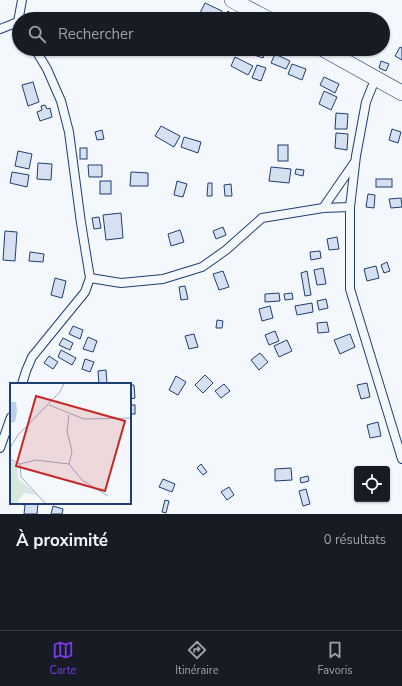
<!DOCTYPE html>
<html lang="fr">
<head>
<meta charset="utf-8">
<style>
  :root { --surface:#171b24; --page:#20242c; --text:#f1f3f6; --muted:#9ea1a6; --line:#363941; --accent:#7c3aed }
  body { margin:0; font-family:"Nunito Sans",sans-serif; background:var(--page); color:var(--text) }
  .controls { position:absolute; right:12px; bottom:12px; display:grid; overflow:hidden; border-radius:4px; box-shadow:0 1px 3px #0004 }
  .controls button { width:36px; height:36px; display:grid; place-items:center; padding:0; border:0; border-bottom:1px solid var(--line); background:var(--surface); color:var(--text); font:20px sans-serif }
  .list { margin:0; padding:0; list-style:none }
  h2 { display:flex; justify-content:space-between; align-items:center; height:52px; margin:0; padding:0 16px; font-size:17px }
  h2 small { font-size:13px; font-weight:400; color:var(--muted) }
  .icon { flex:none; width:22px; height:22px; fill:none; stroke:currentColor; stroke-width:2; stroke-linecap:round; stroke-linejoin:round }
  .map { position:relative; flex:none; width:402px; height:514px; overflow:hidden }
  .search { position:absolute; background:var(--surface); box-shadow:0 1px 3px #0004; left:12px; right:12px; top:12px; height:44px; display:flex; align-items:center; gap:10px; box-sizing:border-box; padding:0 14px; border-radius:22px; color:var(--muted); font-size:15px }
  .sheet { height:116px; background:var(--surface) }
  nav { display:flex; justify-content:space-around; align-items:center; box-sizing:border-box; height:56px; border-top:1px solid var(--line); background:var(--surface); font-size:11px; color:var(--muted) }
  nav a { display:grid; justify-items:center; gap:2px }
  nav .on { color:var(--accent) }
  .map>svg:first-child { display:block }
  .building { fill:#d5e0f0; stroke:#1d3f73 }
  .lines { fill:none; stroke-linecap:round; stroke-linejoin:round }
  .street-casing { stroke:#1d3f73; stroke-width:10 }
  .highway-casing { stroke:#1d3f73; stroke-width:16 }
  .street { stroke:#f4f7fb; stroke-width:8 }
  .highway { stroke:#f4f7fb; stroke-width:15 }
  .inset-road { fill:none; stroke:#9eadc5; stroke-width:1 }
  .view { fill:#c62828; fill-opacity:0.15; stroke:#c62828; stroke-width:2 }
  .inset-edge { fill:none; stroke:#1d3f73; stroke-width:2 }
</style>
</head>
<body>
<div class="map">
<svg width="402" height="514" viewBox="0 0 402 514">
  <rect width="100%" height="100%" fill="#f4f7fb"/>
  <!-- building -->
  <g class="building">
    <path d="M205,3L222,11L218,19H213L200,13Z"/>
    <path d="M228,11L237,19H221Z"/>
    <path d="M400,47L402,48V60L395,56Z"/>
    <path d="M253,49H266L263,58L251,54Z"/>
    <path d="M275,54L290,61L286,69L271,63Z"/>
    <path d="M235,57L253,66L248,75L231,66Z"/>
    <path d="M381,61L389,64L386,71L379,68Z"/>
    <path d="M292,64L306,69L302,80L288,74Z"/>
    <path d="M257,65L266,68L261,81L252,78Z"/>
    <path d="M324,77L339,84L335,93L320,85Z"/>
    <path d="M33,82L39,102L28,106L22,85Z"/>
    <path d="M324,91L337,97L331,110L319,104Z"/>
    <path d="M45,105L47,109L50,108L52,117L40,121L37,112L42,110L41,106Z"/>
    <path d="M336,113L348,114L347,129H335Z"/>
    <path d="M161,126L180,136L174,147L155,136Z"/>
    <path d="M392,129L401,132L398,143L389,140Z"/>
    <path d="M102,130L104,139L97,140L95,132Z"/>
    <path d="M336,133L348,134L347,150L335,148Z"/>
    <path d="M184,137L201,142L198,153L181,147Z"/>
    <rect x="278" y="145" width="10" height="16"/>
    <rect x="80" y="148" width="7" height="11"/>
    <path d="M18,151L32,154L29,169L15,166Z"/>
    <path d="M38,163L52,164L51,180L37,179Z"/>
    <path d="M88,165H102V177H89Z"/>
    <path d="M271,167L291,169L289,183L269,181Z"/>
    <path d="M296,169L304,170L303,176L295,174Z"/>
    <path d="M12,172L29,175L27,187L10,183Z"/>
    <path d="M131,172L148,173V186H130Z"/>
    <rect x="376" y="179" width="16" height="8"/>
    <rect x="100" y="181" width="11" height="13"/>
    <path d="M177,181L187,184L183,197L174,195Z"/>
    <path d="M208,183H212V196H207Z"/>
    <path d="M231,184L232,196H225L224,185Z"/>
    <path d="M368,194L375,195L374,208L366,207Z"/>
    <path d="M401,198L402,207L391,208L389,199Z"/>
    <path d="M121,213L123,238L106,240L103,215Z"/>
    <path d="M99,217L101,228L94,229L92,218Z"/>
    <path d="M223,227L226,235L216,239L213,231Z"/>
    <path d="M180,230L184,242L171,246L168,234Z"/>
    <path d="M5,231L17,232L15,261L3,260Z"/>
    <path d="M337,237L339,249L329,250L327,239Z"/>
    <path d="M320,251L321,258L311,260L310,252Z"/>
    <path d="M30,252L44,254L43,262L29,261Z"/>
    <path d="M387,262L390,271L384,273L381,265Z"/>
    <path d="M376,266L379,278L367,281L364,269Z"/>
    <path d="M323,268L326,284L317,285L314,270Z"/>
    <path d="M223,271L229,287L219,290L213,274Z"/>
    <path d="M307,271L311,295L305,296L301,273Z"/>
    <path d="M55,278L66,281L62,298L51,295Z"/>
    <path d="M185,286L188,299L181,300L179,287Z"/>
    <path d="M279,293L280,301L265,302V294Z"/>
    <path d="M292,293L293,299L285,300L284,294Z"/>
    <path d="M326,299L328,308L319,310L317,301Z"/>
    <path d="M312,303L313,312L297,315L295,306Z"/>
    <path d="M270,306L273,318L262,321L259,309Z"/>
    <path d="M217,320L223,321L222,328H216Z"/>
    <path d="M327,322L329,332L318,333L317,323Z"/>
    <path d="M73,326L83,330L80,339L69,334Z"/>
    <path d="M275,331L279,341L269,345L265,335Z"/>
    <path d="M194,334L198,347L189,349L185,336Z"/>
    <path d="M350,334L355,347L340,354L334,340Z"/>
    <path d="M88,337L97,341L93,352L83,349Z"/>
    <path d="M63,338L73,343L70,350L59,345Z"/>
    <path d="M287,340L292,351L279,357L274,346Z"/>
    <path d="M61,350L76,358L72,365L58,357Z"/>
    <path d="M260,353L268,362L259,370L251,360Z"/>
    <path d="M49,356L58,362L53,369L44,363Z"/>
    <path d="M85,359L94,362L90,372L82,369Z"/>
    <path d="M106,370L107,384H99L98,371Z"/>
    <path d="M205,375L213,383L203,393L195,385Z"/>
    <path d="M176,376L186,382L178,395L169,390Z"/>
    <path d="M367,383L370,397L361,399L357,385Z"/>
    <path d="M224,384L230,391L221,398L215,391Z"/>
    <path d="M130,385H134L135,398L130,399Z"/>
    <rect x="130" y="405" width="5" height="9"/>
    <path d="M378,422L381,436L370,438L367,425Z"/>
    <path d="M201,464L207,472L203,475L197,468Z"/>
    <path d="M291,468L292,480L275,481V469Z"/>
    <path d="M308,476L309,481L301,483L300,478Z"/>
    <path d="M163,479L175,484L172,492L159,487Z"/>
    <path d="M229,487L234,495L227,500L221,492Z"/>
    <path d="M306,489L310,504L303,506L299,491Z"/>
    <path d="M165,500L169,501L166,513L162,512Z"/>
    <path d="M19,503H38L37,514H24L25,505L19,504Z"/>
    <path d="M53,506L63,509L62,514H51Z"/>
  </g>
  <g class="lines">
    <defs>
      <g id="street">
        <path d="M19,23L18,22L22,0"/>
        <path d="M0,29L18,22"/>
        <path d="M376,77L366,102L356,156L350,207V289L402,459"/>
        <path d="M323,208L354,163"/>
        <path d="M90,278L121,283L163,279L202,267L226,250L262,218L323,208L350,207"/>
        <path d="M22,384L26,371L32,357L85,292L90,278L81,223L69,132L61,101L47,69L35,49"/>
        <path d="M0,448L11,417"/>
      </g>
      <g id="highway">
        <path d="M232,0L268,19"/>
        <path d="M323,49L402,93"/>
      </g>
    </defs>
    <!-- street casing -->
    <use href="#street" class="street-casing"/>
    <!-- highway casing -->
    <use href="#highway" class="highway-casing"/>
    <!-- street -->
    <use href="#street" class="street"/>
    <!-- highway -->
    <use href="#highway" class="highway"/>
  </g>
  <!-- overview -->
  <g transform="translate(10 383)">
    <rect width="121" height="121" fill="#f4f7fb"/>
    <path d="M0,77L7,81L8,96L28,112L14,110L6,121H0Z" fill="#d7e8df"/>
    <path d="M0,19H6L7,28L5,39L0,40Z" fill="#bed0e5"/>
    <path class="inset-road" d="M39,22L74,36L121,35M0,65L8,52L50,9L54,0M0,76L10,81L26,77L59,81L72,97L98,113M10,81L11,94L36,121M59,81L62,68L57,48L59,32"/>
    <path class="view" d="M26,13L115,38L95,108L6,83Z"/>
    <rect width="121" height="121" class="inset-edge"/>
  </g>
</svg>
<div class="controls">
<button><svg class="icon" aria-label="locate" viewBox="0 0 24 24"><circle cx="12" cy="12" r="6"/><path d="M12 2v4M12 18v4M2 12h4M18 12h4"/></svg></button>
</div>
<div class="search"><svg class="icon" aria-label="search" viewBox="0 0 24 24"><circle cx="10" cy="10" r="6"/><path d="M15 15l6 6"/></svg>Rechercher</div>
</div>
<section class="sheet">
<h2>À proximité<small>0 résultats</small></h2>
<ul class="list">
</ul>
</section>
<nav>
<a class="on"><svg class="icon" aria-label="map" viewBox="0 0 24 24"><path d="M3 6l6-2 6 2 6-2v14l-6 2-6-2-6 2zM9 4v14M15 6v14"/></svg>Carte</a>
<a><svg class="icon" aria-label="directions" viewBox="0 0 24 24"><path d="M12 3l9 9-9 9-9-9zM9 14v-3h6M13 9l2 2-2 2"/></svg>Itinéraire</a>
<a><svg class="icon" aria-label="saved" viewBox="0 0 24 24"><path d="M7 4h10v16l-5-4-5 4z"/></svg>Favoris</a>
</nav>
</body>
</html>
